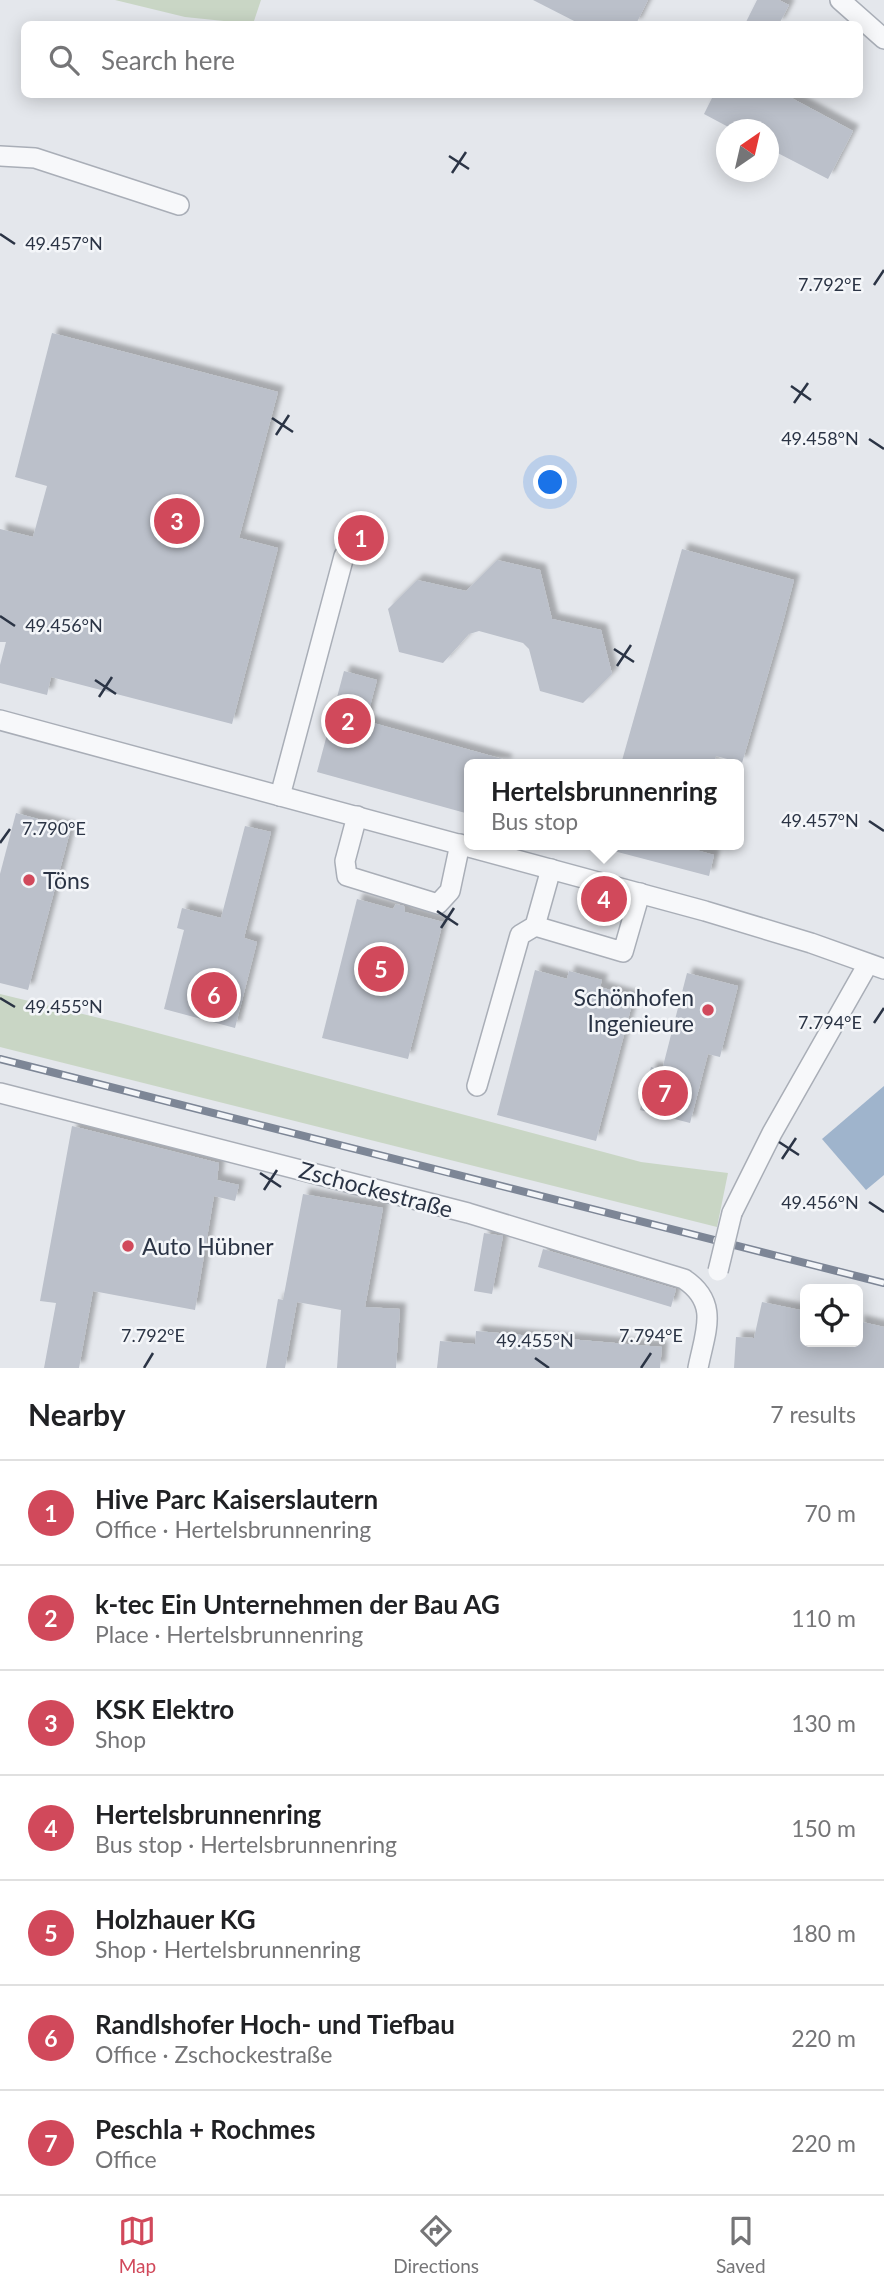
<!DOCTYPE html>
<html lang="en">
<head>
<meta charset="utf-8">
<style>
  :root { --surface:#fff; --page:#f2f2f2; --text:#202124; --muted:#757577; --line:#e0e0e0; --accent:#d1495b }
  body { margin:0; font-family:Lato,sans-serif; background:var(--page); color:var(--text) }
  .controls { position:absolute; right:21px; bottom:21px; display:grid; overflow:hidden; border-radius:10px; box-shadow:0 4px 18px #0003 }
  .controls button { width:63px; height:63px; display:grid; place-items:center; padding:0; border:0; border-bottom:2px solid var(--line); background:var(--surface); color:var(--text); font:35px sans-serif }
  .compass { position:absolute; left:716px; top:119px; width:63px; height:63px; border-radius:50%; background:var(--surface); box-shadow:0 4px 18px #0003; rotate:34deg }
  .you { position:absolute; left:551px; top:483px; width:24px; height:24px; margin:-18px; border:5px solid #fff; border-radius:50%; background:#1a73e8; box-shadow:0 0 0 10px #1a73e833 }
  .badge { display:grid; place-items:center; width:46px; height:46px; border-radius:50%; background:var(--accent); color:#fff; font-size:23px; font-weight:700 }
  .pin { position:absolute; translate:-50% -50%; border:4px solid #fff; box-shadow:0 2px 7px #0006 }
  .popup { position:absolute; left:464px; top:759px; width:280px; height:91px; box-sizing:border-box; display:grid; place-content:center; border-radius:10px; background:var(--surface); filter:drop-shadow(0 2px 5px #0005); font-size:23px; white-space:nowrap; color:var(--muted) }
  .popup b { font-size:26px; color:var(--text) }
  .popup::after { content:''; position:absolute; left:50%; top:100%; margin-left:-14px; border:14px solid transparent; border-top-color:var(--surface) }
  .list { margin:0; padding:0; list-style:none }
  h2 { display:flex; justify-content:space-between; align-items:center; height:91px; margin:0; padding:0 28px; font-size:30px }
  h2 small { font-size:23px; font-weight:400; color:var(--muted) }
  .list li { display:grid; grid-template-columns:46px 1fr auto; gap:21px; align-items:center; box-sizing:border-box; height:105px; padding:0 28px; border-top:2px solid var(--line) }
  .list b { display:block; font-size:26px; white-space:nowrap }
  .list p { margin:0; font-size:23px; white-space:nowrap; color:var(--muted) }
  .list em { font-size:23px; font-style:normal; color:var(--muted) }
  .icon { flex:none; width:38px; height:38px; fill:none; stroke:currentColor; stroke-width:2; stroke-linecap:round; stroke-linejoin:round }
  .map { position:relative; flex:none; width:884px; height:1368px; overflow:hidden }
  .search { position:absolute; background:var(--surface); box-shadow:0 4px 18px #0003; left:21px; right:21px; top:21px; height:77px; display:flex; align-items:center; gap:18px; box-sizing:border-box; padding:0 24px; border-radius:10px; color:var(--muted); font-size:26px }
  .sheet { height:826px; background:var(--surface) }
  nav { display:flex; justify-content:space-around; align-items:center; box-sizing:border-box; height:98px; border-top:2px solid var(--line); background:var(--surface); font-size:19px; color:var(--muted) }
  nav a { display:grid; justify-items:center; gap:4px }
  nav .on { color:var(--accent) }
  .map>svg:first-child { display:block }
  .green { fill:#c9d6c5 }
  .water { fill:#9fb4cc }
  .building { fill:#bbc0ca; filter:url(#shadow) }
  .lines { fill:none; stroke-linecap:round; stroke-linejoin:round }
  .minor-casing { stroke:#a9aeb7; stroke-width:22 }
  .minor { stroke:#f7f8fa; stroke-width:19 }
  .rail-casing { stroke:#7d8696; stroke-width:8 }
  .rail { stroke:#f4f6f9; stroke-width:5; stroke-dasharray:16; stroke-linecap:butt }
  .minor-bridge-casing { stroke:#a9aeb7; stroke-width:22; stroke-linecap:butt }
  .minor-bridge { stroke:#f7f8fa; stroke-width:19 }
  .ticks { fill:none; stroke:#2b3445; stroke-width:2.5 }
  .poi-dot { fill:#d1495b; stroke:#f4f6f9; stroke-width:2.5 }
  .labels { text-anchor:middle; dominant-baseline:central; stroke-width:5; stroke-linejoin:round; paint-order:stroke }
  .poi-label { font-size:23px; fill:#2b3445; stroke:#f4f6f9; text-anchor:start }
  .street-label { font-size:23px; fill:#2b3445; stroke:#f4f6f9 }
  .ticks-label { font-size:18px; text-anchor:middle; fill:#2b3445; stroke:#f4f6f9; stroke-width:5; stroke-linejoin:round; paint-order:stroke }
</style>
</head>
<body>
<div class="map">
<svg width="884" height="1368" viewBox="0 0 884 1368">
  <defs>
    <filter id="shadow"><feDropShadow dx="6" dy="-6" stdDeviation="2" flood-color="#0004"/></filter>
  </defs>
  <rect width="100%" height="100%" fill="#e4e7ec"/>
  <!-- green -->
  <g class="green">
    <path d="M115,0H261L253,24L185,17Z"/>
    <path d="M0,994L120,1023L641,1162L728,1173L717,1227L0,1047Z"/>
  </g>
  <!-- water -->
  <path class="water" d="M884,1086V1175L866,1190L822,1139Z"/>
  <!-- building -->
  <g class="building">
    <path d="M533,0H648L636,24H580Z"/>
    <path d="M757,0H779L789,5L779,24H745Z"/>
    <path d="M714,94H784L853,131L828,179L768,148V130H734L704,114Z"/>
    <path d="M52,333L278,392L239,538L278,548L232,724L51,677L47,695L0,683V665L6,642H0V529L33,537L47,486L15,477Z"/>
    <path d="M682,549L794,580L782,626L742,763L716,756L714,764H621Z"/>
    <path d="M497,560L540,570L552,619L601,630L612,674L583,703L540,691L529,649L523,643L479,631L469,634L443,663L399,652L388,609L417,580L466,591Z"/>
    <path d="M344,671L377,680L366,721L506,760V764H469V814L317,772Z"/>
    <path d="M16,813L71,828L28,990L0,983V874Z"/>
    <path d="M245,826L271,832L244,938L257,942L235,1028L164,1009L184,930L177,928L182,908L221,918Z"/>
    <path d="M611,845H678L714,855L709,876L610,850Z"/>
    <path d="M357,899L393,909L396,904L404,906L405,912L443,922L408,1059L322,1038Z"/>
    <path d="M535,970L567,979L569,971L602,980L600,987L634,997L596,1141L497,1115Z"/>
    <path d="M687,973L738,986L720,1057L708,1054L690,1123L640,1110L651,1067L662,1070Z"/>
    <path d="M72,1126L219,1163L217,1180L239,1185L235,1201L214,1196L195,1310L93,1291L79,1368H44L56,1303L40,1301Z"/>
    <path d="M303,1194L383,1208L365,1307L400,1309L396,1368H337L341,1310L297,1302L285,1368H266L278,1299L294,1302L283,1300Z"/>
    <path d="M484,1233L503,1236L492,1294L474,1291Z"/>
    <path d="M543,1249L676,1289L671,1307L538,1267Z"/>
    <path d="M762,1302L805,1311V1342H858V1321L884,1327V1368H734L736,1337L754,1338Z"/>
    <path d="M476,1331L662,1347L660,1368H437L440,1341L475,1344Z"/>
  </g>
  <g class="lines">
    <defs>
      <g id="minor">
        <path d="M840,0L884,39"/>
        <path d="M0,156L35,158L179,205"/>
        <path d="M0,720L705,911L811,943L884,969"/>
        <path d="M280,796L344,556"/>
        <path d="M357,816L345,861L347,876L438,904L450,891L460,844"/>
        <path d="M535,926L623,952L640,893"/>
        <path d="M477,1086L520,935L535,926L551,869"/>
        <path d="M0,1093L468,1213L684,1279C720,1303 705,1332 698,1368"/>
        <path d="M732,1213L772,1133L868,964"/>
      </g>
    </defs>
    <!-- minor casing -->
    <use href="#minor" class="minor-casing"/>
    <!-- minor -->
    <use href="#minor" class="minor"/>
    <defs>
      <path id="rail" d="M0,1059L884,1283"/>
    </defs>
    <!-- rail casing -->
    <use href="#rail" class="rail-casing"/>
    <!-- rail -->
    <use href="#rail" class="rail"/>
    <defs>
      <path id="minor-bridge" d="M718,1271L732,1213"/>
    </defs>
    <!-- minor-bridge casing -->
    <use href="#minor-bridge" class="minor-bridge-casing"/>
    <!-- minor-bridge -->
    <use href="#minor-bridge" class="minor-bridge"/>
  </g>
  <!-- ticks -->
  <path class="ticks" d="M449,156L469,169M452,173L466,152M0,234L15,244M874,285L884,270M791,386L811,400M794,403L808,383M272,418L293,432M276,435L289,415M869,439L884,449M0,616L15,626M614,649L634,662M617,666L631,645M95,680L116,694M99,697L112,677M869,821L884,831M0,843L10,829M437,911L458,925M441,928L454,908M0,998L15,1007M874,1023L884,1008M779,1142L799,1155M782,1159L796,1138M260,1173L281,1187M264,1190L277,1170M869,1202L884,1212M535,1358L549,1368M144,1368L153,1353M641,1368L651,1353"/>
  <!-- markers -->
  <g class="poi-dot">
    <circle cx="29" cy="880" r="7"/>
    <circle cx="708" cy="1010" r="7"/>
    <circle cx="128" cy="1246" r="7"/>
  </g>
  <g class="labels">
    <!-- poi labels -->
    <g class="poi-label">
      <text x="43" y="880">Töns</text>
      <text x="694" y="997" text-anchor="end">Schönhofen<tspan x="694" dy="26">Ingenieure</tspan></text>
      <text x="142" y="1246">Auto Hübner</text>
    </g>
    <!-- street labels -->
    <g class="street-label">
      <text transform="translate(376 1189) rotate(15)">Zschockestraße</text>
    </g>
  </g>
  <g class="ticks-label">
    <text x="64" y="250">49.457°N</text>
    <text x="830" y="291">7.792°E</text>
    <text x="820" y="445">49.458°N</text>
    <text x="64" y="632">49.456°N</text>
    <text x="820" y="827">49.457°N</text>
    <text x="54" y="835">7.790°E</text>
    <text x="64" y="1013">49.455°N</text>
    <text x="830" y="1029">7.794°E</text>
    <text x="820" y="1209">49.456°N</text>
    <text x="153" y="1342">7.792°E</text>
    <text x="651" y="1342">7.794°E</text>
    <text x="535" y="1347">49.455°N</text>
  </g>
</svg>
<div class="controls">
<button><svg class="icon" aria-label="locate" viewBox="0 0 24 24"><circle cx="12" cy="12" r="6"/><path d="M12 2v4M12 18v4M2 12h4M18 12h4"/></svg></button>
</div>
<svg class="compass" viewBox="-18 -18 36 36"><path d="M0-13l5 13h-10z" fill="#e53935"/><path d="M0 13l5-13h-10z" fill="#757577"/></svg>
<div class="you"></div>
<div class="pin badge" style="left:361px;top:538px">1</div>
<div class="pin badge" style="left:348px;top:721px">2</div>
<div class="pin badge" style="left:177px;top:521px">3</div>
<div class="pin badge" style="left:604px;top:899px">4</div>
<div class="popup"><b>Hertelsbrunnenring</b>Bus stop</div>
<div class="pin badge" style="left:381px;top:969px">5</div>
<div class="pin badge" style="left:214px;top:995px">6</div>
<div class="pin badge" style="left:665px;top:1093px">7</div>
<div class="search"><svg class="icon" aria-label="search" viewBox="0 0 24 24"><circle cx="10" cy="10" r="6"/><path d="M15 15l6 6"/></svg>Search here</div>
</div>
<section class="sheet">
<h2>Nearby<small>7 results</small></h2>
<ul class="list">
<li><span class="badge">1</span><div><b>Hive Parc Kaiserslautern</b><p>Office · Hertelsbrunnenring</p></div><em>70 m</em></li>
<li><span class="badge">2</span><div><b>k-tec Ein Unternehmen der Bau AG</b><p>Place · Hertelsbrunnenring</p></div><em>110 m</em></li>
<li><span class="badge">3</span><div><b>KSK Elektro</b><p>Shop</p></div><em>130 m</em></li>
<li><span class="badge">4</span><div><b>Hertelsbrunnenring</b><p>Bus stop · Hertelsbrunnenring</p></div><em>150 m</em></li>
<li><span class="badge">5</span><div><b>Holzhauer KG</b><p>Shop · Hertelsbrunnenring</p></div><em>180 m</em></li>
<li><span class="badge">6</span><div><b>Randlshofer Hoch- und Tiefbau</b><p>Office · Zschockestraße</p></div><em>220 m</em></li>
<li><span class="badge">7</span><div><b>Peschla + Rochmes</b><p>Office</p></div><em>220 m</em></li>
</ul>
</section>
<nav>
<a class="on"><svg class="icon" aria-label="map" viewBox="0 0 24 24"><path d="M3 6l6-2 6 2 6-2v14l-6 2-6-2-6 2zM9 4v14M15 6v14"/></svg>Map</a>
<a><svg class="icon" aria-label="directions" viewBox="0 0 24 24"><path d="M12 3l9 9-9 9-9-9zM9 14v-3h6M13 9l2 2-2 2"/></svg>Directions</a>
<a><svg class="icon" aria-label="saved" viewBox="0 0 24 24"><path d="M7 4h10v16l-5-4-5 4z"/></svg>Saved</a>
</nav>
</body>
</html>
